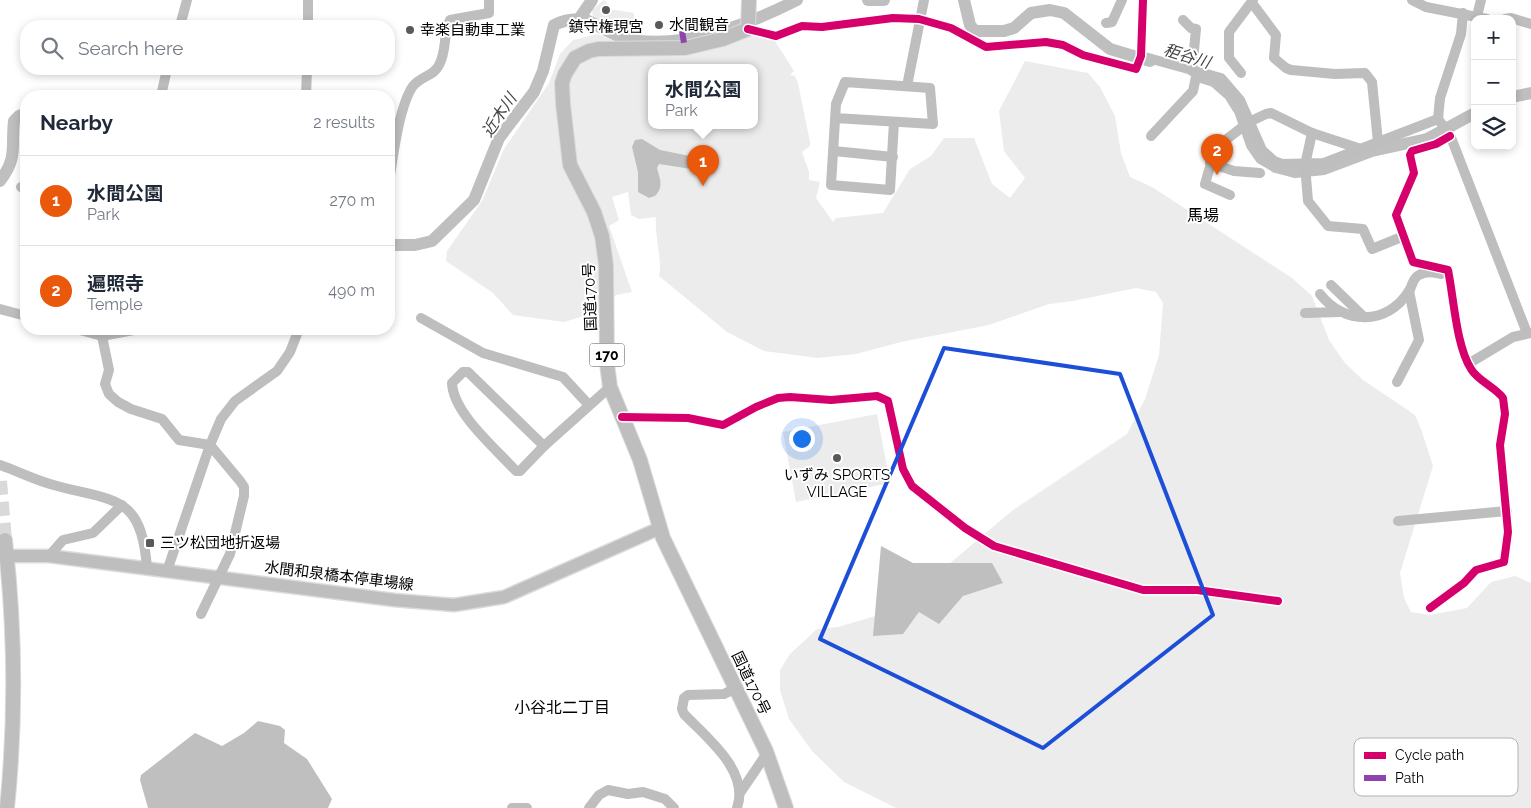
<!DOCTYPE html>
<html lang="en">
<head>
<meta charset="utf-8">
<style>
  :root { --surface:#fff; --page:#f6f6f7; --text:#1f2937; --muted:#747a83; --line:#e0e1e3; --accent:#ea580c }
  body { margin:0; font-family:Raleway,"Noto Sans JP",sans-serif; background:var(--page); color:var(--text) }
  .controls { position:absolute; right:15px; top:15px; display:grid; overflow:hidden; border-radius:10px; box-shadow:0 2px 8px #0003 }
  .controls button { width:45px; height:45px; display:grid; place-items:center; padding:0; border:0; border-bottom:1px solid var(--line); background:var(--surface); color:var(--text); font:25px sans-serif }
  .you { position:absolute; left:801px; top:438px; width:18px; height:18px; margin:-12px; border:4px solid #fff; border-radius:50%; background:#1a73e8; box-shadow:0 0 0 8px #1a73e833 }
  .badge { display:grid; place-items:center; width:32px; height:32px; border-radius:50%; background:var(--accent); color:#fff; font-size:16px; font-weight:700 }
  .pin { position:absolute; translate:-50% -41px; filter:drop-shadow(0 1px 2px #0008) }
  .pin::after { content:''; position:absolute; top:26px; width:18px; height:15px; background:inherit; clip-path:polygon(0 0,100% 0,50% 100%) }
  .popup { position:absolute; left:648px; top:64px; width:110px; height:65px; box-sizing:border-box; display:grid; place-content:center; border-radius:10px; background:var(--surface); filter:drop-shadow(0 1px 4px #0005); font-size:16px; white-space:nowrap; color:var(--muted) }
  .popup b { font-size:19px; color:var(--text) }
  .popup::after { content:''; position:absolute; left:50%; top:100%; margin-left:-10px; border:10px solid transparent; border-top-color:var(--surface) }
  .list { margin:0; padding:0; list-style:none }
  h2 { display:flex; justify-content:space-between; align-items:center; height:65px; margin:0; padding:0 20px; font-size:21px }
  h2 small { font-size:16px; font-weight:400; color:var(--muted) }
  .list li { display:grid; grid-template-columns:32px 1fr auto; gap:15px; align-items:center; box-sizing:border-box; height:90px; padding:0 20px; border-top:1px solid var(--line) }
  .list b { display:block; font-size:19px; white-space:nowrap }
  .list p { margin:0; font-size:16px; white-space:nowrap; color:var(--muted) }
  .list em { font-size:16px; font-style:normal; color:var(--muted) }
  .icon { flex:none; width:28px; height:28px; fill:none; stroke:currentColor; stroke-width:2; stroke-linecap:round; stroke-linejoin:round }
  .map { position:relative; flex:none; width:1531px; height:808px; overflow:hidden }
  .search { position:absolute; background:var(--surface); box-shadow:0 2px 8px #0003; left:20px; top:20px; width:375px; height:55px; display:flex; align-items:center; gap:12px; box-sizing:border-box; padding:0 18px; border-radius:20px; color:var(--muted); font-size:19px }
  .panel { position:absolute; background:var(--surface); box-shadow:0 2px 8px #0003; left:20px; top:90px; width:375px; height:245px; border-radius:20px }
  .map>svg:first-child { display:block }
  .green { fill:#ececec; fill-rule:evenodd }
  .water { fill:#bfbfbf }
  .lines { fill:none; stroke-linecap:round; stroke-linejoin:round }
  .river { stroke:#bfbfbf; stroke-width:12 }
  .highway-tunnel { stroke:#d9d9d9; stroke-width:14; stroke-dasharray:14 7; stroke-linecap:butt }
  .major-casing { stroke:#dbdbdb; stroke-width:15 }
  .highway-casing { stroke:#dbdbdb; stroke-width:16 }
  .minor { stroke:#bebebe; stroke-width:10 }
  .major { stroke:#bebebe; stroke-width:12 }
  .highway { stroke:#bebebe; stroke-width:14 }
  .quiet { stroke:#8e44ad; stroke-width:6; stroke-dasharray:12 6; stroke-linecap:butt }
  .cycleway-casing { stroke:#fff; stroke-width:11 }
  .cycleway { stroke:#d6006c; stroke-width:8 }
  .marked { fill:none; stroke:#1d4ed8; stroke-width:4; stroke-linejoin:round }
  .poi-dot { fill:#595959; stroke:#fff; stroke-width:2 }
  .labels { text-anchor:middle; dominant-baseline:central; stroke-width:4; stroke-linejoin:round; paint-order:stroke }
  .shield { fill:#fff; stroke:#4c4c4c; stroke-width:1 }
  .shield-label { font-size:14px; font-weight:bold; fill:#000 }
  .poi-label { font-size:15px; fill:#000; stroke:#fff; text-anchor:start }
  .street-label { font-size:15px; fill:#000; stroke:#fff }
  .water-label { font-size:16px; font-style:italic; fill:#444; stroke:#fff }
  .neighbourhood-label { font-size:16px; fill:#000; stroke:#fff }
  .key { fill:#fff; stroke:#b2b2b2; stroke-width:1 }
  .key-label { font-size:14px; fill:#000 }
</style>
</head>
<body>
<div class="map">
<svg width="1531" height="808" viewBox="0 0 1531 808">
  <rect width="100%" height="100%" fill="#fff"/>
  <!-- green -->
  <g class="green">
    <path d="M604,0L609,5V9L634,13V26L641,29V31L617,32L593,17L592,10Z"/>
    <path d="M752,32L773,38L794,71L790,75L795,76L798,83L810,142V146L802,152L809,172V180L820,182L816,198L833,222L836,218L883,213L910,169L931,156L944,138H974L992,184L1010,198L1025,178L1004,151L999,111L1025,61L1088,73L1100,87L1115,116L1121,153L1130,177L1152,187L1292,278L1312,296L1329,340L1345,363L1363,380L1415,415L1421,429L1433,466L1400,573L1404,598L1411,612L1430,615L1467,608L1491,582L1515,576L1531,583V808H896L844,782L812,751L789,719L780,690V670L790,654L817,629L838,627L879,615L929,581L1013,510L1127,434L1145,399L1159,355L1163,303L1156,292L1136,288L1073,301L1049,304L989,325L901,342L856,354L818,358L764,351L727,332L659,276C663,263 654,234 656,217L639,219L631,215L628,192L612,197L619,220L609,226L632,292L616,295L598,312L564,322L513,315L493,293L446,261L447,251L482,201L504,149L549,83L560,54L573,40L598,34L623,45L674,44ZM652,67H754V125H652Z"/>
    <path d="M877,414L890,483L796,502L783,432Z"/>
  </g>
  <!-- water -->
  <g class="water">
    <path d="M642,139L660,150L705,159L709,163V167L698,170L659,164L657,168C660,179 664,187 655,196L649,198L638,192V172L632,147L635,140Z"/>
    <path d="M881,546L913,563H992L1003,583L963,596L939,624L919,612L903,634L873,636Z"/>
    <path d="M258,721L280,726L285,730L284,743L307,759L332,799L328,808H148L140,780L141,775L195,733L222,746L244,733Z"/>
  </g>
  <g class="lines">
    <!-- river -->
    <g class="river">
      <path d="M868,0H884"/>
      <path d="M964,0L970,25L975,31H1004L1014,28L1031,13L1050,10L1064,13L1110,49L1150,61"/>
      <path d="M579,19L592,0"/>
      <path d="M1198,76L1214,81L1230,95L1240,111L1252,145L1261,158L1276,167L1295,172L1324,169L1372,151L1427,139L1475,113"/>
      <path d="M1512,97L1531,93"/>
      <path d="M0,181C18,157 11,148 14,121L19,116L26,113"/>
      <path d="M389,245H415L432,241L474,200L499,138L534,92L543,71L554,25C564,20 575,18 586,20C599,26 611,34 624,38C678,52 750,24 797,0"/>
    </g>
    <!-- highway-tunnel -->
    <path class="highway-tunnel" d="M0,481L5,540"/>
    <defs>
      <path id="major" d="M0,556H49L394,600L454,605L504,597L660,528"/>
      <g id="highway">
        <path d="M749,0L748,29L723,39L685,48L598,49L589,51L575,58L565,74L562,83L563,104L570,165L594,212L602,236L606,265L607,364L610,387L640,460L663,538L766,751L786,808"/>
        <path d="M5,540C15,628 16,720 7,808"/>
      </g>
    </defs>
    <!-- major casing -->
    <use href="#major" class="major-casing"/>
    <!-- highway casing -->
    <use href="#highway" class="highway-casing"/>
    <!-- minor -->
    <g class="minor">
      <path d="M1412,0L1426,7L1487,19"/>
      <path d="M1252,3L1276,35L1274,58L1286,68L1291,70L1335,74L1365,73L1372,82L1378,142"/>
      <path d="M1463,13L1461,34L1440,98L1438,119L1450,135L1527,333"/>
      <path d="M1477,16L1481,0"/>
      <path d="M1505,19L1511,18L1531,24"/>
      <path d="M1183,20L1191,28L1196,29L1192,71"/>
      <path d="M1106,23L1112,22L1122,0"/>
      <path d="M180,26L187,0"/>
      <path d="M308,26V0"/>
      <path d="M748,29L776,36L802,26L822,27L893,18L919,19L951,28L986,47L1046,42L1063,45L1083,55L1136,69L1141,56L1143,0"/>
      <path d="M1141,56L1221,78L1240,100L1262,150L1274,161L1282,164L1324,163L1438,119"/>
      <path d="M1241,73L1229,58V32L1253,0"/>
      <path d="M907,86L924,0"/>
      <path d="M161,96L167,69"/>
      <path d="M306,96L307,69"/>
      <path d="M835,118L933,124L930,88L845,82L836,104L831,185L890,190L894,122"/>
      <path d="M1312,133L1305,165L1308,201L1328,226L1363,229L1372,249L1404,236"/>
      <path d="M1151,136L1193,91L1197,72"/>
      <path d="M834,151L893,157"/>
      <path d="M1210,163L1234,171L1260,173"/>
      <path d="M389,182C393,157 399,106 413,86C421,76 434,76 439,65C447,51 443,34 450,20L489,13V0"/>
      <path d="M21,187L26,189"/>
      <path d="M1230,195L1205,184L1213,156L1223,142L1249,122L1266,114L1271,113L1312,133L1361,149"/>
      <path d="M1331,285L1364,317"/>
      <path d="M1320,294C1344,325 1387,326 1409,291C1413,285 1412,279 1419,275C1426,271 1434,272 1441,274"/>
      <path d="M0,309L26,316"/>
      <path d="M1305,313L1341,312"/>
      <path d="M421,318L483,353L563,377L588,404"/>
      <path d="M76,329L102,336L139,329"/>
      <path d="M102,336L109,370L105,384L109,394L118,402L131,409L162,419L179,440L210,445L240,481L244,487V496L230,554L201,614"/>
      <path d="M1468,364L1513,337L1531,333"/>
      <path d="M463,372H468L544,446L520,471H516C496,449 453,413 452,383Z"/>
      <path d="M1397,382L1419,340L1409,291"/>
      <path d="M622,417L688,418L723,425L756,407L778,398L790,397L831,400L877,396L888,401L903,469L912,486L965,528L994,546L1143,590H1197L1278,601"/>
      <path d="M544,446L610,387"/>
      <path d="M0,465C17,471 33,479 50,484C111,502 142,491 147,569"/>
      <path d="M1398,521L1507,511"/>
      <path d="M49,556L63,540L93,533L122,505"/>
      <path d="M167,571L210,445L221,419L235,401L277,371L290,352L299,329"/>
      <path d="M1430,608L1464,583L1476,570L1504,562L1508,532L1500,445L1505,414L1503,398C1495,387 1478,381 1471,369C1456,345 1454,299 1448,270L1413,262L1396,215L1414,173L1410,155L1412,151L1436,144L1450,136"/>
      <path d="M736,688L724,694L688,695L684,698L682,709L684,714C707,738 750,771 737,808"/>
      <path d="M740,793L767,753"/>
      <path d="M512,808H527"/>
      <path d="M589,808L599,795L608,790L628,794L643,792L665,799L674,808"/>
    </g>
    <!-- major -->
    <use href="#major" class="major"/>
    <!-- highway -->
    <use href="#highway" class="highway"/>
    <!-- quiet -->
    <path class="quiet" d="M682,31L684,43"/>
    <defs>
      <g id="cycleway">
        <path d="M748,29L776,36L802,26L822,27L893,18L919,19L951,28L986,47L1046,42L1063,45L1083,55L1136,69L1141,56L1143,0"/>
        <path d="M622,417L688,418L723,425L756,407L778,398L790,397L831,400L877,396L888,401L903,469L912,486L965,528L994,546L1143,590H1197L1278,601"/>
        <path d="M1430,608L1464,583L1476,570L1504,562L1508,532L1500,445L1505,414L1503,398C1495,387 1478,381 1471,369C1456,345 1454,299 1448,270L1413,262L1396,215L1414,173L1410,155L1412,151L1436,144L1450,136"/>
      </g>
    </defs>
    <!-- cycleway casing -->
    <use href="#cycleway" class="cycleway-casing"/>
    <!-- cycleway -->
    <use href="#cycleway" class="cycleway"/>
  </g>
  <!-- marked area -->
  <path class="marked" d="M944,348L1120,374L1213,615L1043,748L820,639Z"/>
  <!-- markers -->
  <g class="poi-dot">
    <circle cx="606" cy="10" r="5"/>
    <circle cx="659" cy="25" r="5"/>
    <circle cx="410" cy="30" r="5"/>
    <circle cx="837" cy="458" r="5"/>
    <rect x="145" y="538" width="10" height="10" rx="2.5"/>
  </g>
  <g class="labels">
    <!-- shield labels -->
    <rect class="shield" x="589.5" y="343.5" width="35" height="23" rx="4"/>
    <g class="shield-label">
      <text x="607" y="355">170</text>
    </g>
    <!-- poi labels -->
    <g class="poi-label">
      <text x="669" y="25">水間観音</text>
      <text x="606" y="27" text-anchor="middle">鎮守権現宮</text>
      <text x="420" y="30">幸楽自動車工業</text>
      <text x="837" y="475" text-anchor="middle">いずみ SPORTS<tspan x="837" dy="17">VILLAGE</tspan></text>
      <text x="160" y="543">三ツ松団地折返場</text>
    </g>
    <!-- street labels -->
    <g class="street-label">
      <text transform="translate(590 297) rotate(-92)">国道170号</text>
      <text transform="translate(339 576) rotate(7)">水間和泉橋本停車場線</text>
      <text transform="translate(751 683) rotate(64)">国道170号</text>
    </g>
    <!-- water labels -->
    <g class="water-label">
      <text transform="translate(1187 56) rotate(17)">秬谷川</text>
      <text transform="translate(499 115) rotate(-56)">近木川</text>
    </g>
    <!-- neighbourhood labels -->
    <g class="neighbourhood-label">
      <text x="1203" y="215">馬場</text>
      <text x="562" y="707">小谷北二丁目</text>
    </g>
  </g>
  <!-- legend -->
  <rect x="1354" y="738" width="164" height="58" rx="8" class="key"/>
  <rect x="1364" y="752" width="22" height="7" fill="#d6006c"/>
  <rect x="1364" y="775" width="22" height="6" fill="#8e44ad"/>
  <g class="key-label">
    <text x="1395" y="760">Cycle path</text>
    <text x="1395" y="783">Path</text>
  </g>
</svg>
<div class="controls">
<button>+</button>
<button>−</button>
<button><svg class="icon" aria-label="layers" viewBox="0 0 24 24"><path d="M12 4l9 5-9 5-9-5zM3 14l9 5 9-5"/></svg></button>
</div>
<div class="you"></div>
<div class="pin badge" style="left:703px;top:186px">1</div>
<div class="popup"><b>水間公園</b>Park</div>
<div class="pin badge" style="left:1217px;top:175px">2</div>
<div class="search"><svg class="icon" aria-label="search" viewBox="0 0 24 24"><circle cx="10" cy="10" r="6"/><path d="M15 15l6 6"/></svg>Search here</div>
<section class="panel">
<h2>Nearby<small>2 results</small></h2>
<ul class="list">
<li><span class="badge">1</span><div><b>水間公園</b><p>Park</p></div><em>270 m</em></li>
<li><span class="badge">2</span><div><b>遍照寺</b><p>Temple</p></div><em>490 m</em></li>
</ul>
</section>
</div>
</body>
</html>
